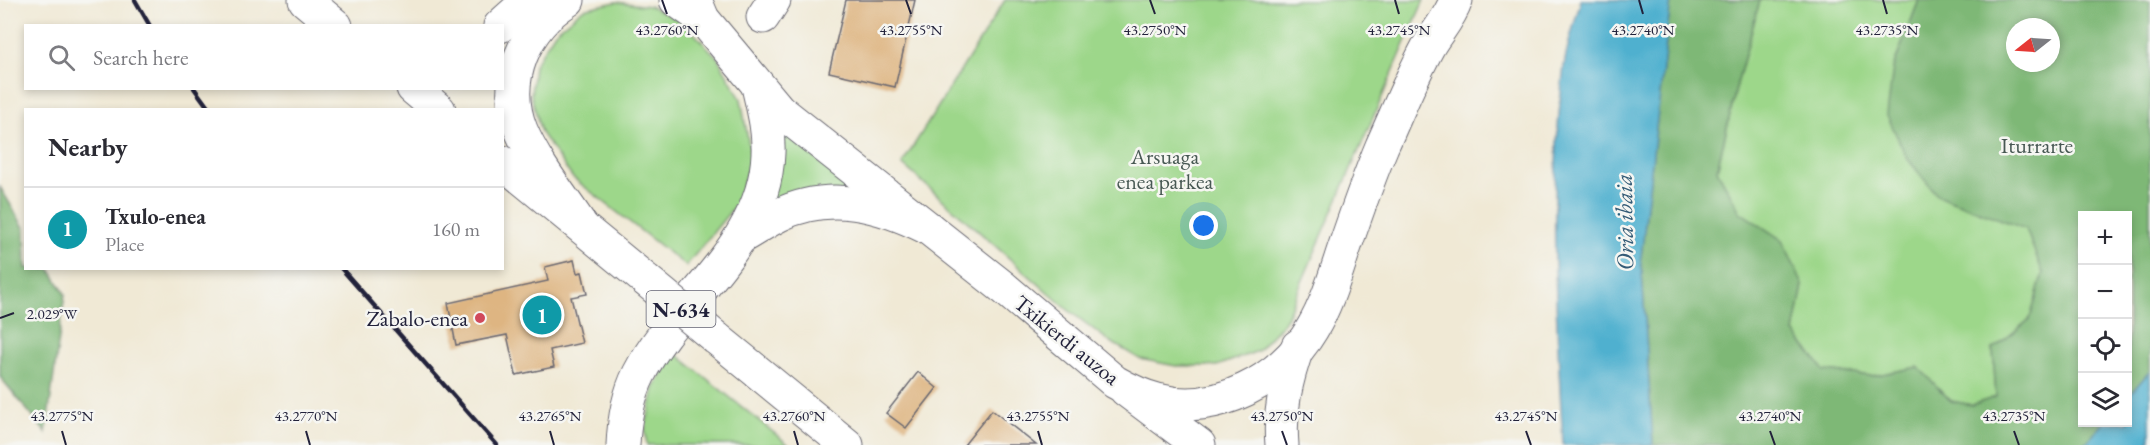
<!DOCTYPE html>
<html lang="en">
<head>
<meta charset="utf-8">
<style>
  :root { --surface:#fff; --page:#f7f7f7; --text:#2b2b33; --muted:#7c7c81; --line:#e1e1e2; --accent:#111827 }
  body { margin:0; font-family:"EB Garamond",serif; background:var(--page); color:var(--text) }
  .controls { position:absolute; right:18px; bottom:18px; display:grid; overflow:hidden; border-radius:0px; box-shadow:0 3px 9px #0003 }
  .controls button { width:54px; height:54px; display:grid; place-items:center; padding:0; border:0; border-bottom:2px solid var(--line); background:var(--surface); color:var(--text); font:30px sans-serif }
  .compass { position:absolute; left:2006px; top:18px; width:54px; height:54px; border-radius:50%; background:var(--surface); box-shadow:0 3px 9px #0003; rotate:253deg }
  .you { position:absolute; left:1204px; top:226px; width:21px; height:21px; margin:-15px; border:4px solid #fff; border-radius:50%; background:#1a73e8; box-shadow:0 0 0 9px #1a73e833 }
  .badge { display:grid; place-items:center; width:39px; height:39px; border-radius:50%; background:var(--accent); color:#fff; font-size:20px; font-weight:700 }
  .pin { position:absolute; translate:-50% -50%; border:3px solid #fff; box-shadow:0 2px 6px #0006 }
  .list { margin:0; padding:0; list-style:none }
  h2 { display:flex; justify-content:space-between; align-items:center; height:78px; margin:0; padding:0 24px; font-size:26px }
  h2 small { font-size:20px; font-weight:400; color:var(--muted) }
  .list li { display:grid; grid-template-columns:39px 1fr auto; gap:18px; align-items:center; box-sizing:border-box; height:84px; padding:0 24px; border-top:2px solid var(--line) }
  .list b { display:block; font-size:22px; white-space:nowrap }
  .list p { margin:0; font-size:20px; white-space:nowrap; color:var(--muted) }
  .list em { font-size:20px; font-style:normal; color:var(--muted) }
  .icon { flex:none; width:33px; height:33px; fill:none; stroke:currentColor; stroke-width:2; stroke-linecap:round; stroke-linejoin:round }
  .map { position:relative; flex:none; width:2150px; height:445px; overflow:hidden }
  .search { position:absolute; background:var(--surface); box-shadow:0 3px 9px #0003; left:24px; top:24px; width:480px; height:66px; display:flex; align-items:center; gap:15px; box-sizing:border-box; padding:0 21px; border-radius:0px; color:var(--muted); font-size:22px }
  .panel { position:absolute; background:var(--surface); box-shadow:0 3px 9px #0003; left:24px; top:108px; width:480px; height:162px; border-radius:0px }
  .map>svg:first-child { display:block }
  .green { fill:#9dd78a; stroke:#607c62; stroke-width:1.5 }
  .forest { fill:#7eb876; stroke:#506d58; stroke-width:1.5; fill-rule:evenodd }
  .water { fill:#50b0cf; stroke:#396985; stroke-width:1.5 }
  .building { fill:#deb582 }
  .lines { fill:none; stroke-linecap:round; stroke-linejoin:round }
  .street-casing { stroke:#6a6871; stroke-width:35 }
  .secondary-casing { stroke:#6a6871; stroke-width:35 }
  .highway-casing { stroke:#6a6871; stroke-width:35 }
  .street { stroke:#fff; stroke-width:33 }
  .secondary { stroke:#fff; stroke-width:33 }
  .highway { stroke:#fff; stroke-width:33 }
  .rail { stroke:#22223b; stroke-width:4.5 }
  .highway-bridge-casing { stroke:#6a6871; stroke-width:35; stroke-linecap:butt }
  .highway-bridge { stroke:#fff; stroke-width:33 }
  .ticks { fill:none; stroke:#22223b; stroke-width:2 }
  .poi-dot { fill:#d1495b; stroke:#f6f6f2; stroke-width:2 }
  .labels { text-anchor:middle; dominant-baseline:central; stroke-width:5; stroke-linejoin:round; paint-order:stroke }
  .shield { fill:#f6f6f2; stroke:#626272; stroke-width:1.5 }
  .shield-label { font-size:21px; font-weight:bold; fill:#22223b }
  .park-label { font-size:22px; fill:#475853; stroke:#f6f6f2 }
  .poi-label { font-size:22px; fill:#22223b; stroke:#f6f6f2; text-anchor:end }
  .street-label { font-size:22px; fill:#22223b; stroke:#f6f6f2 }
  .water-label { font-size:24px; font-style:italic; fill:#345b76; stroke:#f6f6f2 }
  .ticks-label { font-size:15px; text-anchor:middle; fill:#22223b; stroke:#f6f6f2; stroke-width:5; stroke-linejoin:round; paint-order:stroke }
</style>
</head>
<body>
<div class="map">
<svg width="2150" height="445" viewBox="0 0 2150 445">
  <rect width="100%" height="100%" fill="#f6f6f2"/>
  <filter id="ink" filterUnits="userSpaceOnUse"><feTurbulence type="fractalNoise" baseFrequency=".0167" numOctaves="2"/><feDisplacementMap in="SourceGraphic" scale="12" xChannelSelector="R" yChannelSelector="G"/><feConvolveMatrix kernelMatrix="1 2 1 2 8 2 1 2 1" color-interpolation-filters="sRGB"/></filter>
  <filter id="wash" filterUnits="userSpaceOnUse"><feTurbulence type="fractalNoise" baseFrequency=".008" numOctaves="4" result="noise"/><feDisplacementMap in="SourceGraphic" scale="24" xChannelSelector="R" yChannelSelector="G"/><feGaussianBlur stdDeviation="1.35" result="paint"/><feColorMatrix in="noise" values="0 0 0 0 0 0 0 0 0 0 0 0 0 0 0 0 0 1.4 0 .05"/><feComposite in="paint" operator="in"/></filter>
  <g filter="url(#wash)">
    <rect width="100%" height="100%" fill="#f0e9d5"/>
    <!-- green -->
    <g class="green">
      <path d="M1005,0H1424L1285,321L1258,351L1217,366H1176L1140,359L1109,341L1067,309L902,164Z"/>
      <path d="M1760,0H1919L1893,68L1937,195L2026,229L2043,273L2030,319L1993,349L1996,397L1972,405L1951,401L1918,367L1872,376L1824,371L1794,332L1803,285L1782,240L1740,212L1717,170L1737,84Z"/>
      <path d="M616,2L650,6L683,22L717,57L741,99L751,157L738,202L686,266L572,177L541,133L531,95L534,65L555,32L583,9Z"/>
      <path d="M780,129L855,190L766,210Z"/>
      <path d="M675,353L789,445H647L645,430L654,388Z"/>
    </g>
    <!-- forest -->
    <g class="forest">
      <path d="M1671,0H1760L1737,84L1717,170L1740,212L1782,240L1803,285L1794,332L1824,371L1872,376L1918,367L1951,401L1972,405L1996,397L1993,349L2030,319L2043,273L2026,229L1937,195L1907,158L1887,115L1893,68L1919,0H2150V371L2128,396V216H2082V422L2104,423L2084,445H1653L1641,257ZM2015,27H2051V63H2015Z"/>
      <path d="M0,187L25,229L26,268L50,269L65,294L46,433L0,377Z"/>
    </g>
    <!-- water -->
    <g class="water">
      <path d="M1581,0H1671L1641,257L1653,445H1563C1556,320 1548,191 1564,66C1567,44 1575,22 1581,0Z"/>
      <path d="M2150,371V445H2084L2104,423L2128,422V396Z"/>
    </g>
    <g id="blocks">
      <!-- building -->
      <g class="building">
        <path d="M846,0H915L895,87L829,72Z"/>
        <path d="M574,260L577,273L582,272L587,294L571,297L582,343L550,350L554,367L516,375L507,335L456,345L448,303L548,281L545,267Z"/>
        <path d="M918,372L937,388L906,428L886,413Z"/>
        <path d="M992,410L1036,445H964Z"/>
      </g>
    </g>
  </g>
  <g filter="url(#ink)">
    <use href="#blocks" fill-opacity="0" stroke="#6a6871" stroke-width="1.5"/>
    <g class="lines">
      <defs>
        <g id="street">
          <path d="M763,17L774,0"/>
          <path d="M1126,390L1199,445"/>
          <path d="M1282,445C1279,410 1286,379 1298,346"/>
        </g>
        <path id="secondary" d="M695,0L703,19L779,110L1004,288L1115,382C1129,390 1142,396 1157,400C1216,416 1282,380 1312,329C1327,304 1335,276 1344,249C1356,214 1368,179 1382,146C1397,113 1411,78 1428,47C1437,31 1450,18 1456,0"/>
        <g id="highway">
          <path d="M305,0L336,26"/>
          <path d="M568,0C525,27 501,80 521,130C534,162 563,198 582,227"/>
          <path d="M676,0L703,19"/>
          <path d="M500,26L529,0"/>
          <path d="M413,88L439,110"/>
          <path d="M502,162L646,280"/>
          <path d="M743,236C755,229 767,221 779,215C830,190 881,205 928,228"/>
          <path d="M716,338L847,445"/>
          <path d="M623,445C624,421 628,396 639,374C678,298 765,245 768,153C769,130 763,108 758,86"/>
        </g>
      </defs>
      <!-- street casing -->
      <use href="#street" class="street-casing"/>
      <!-- secondary casing -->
      <use href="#secondary" class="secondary-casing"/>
      <!-- highway casing -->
      <use href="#highway" class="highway-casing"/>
      <!-- street -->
      <use href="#street" class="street"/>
      <!-- secondary -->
      <use href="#secondary" class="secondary"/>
      <!-- highway -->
      <use href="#highway" class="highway"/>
      <!-- rail -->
      <g class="rail">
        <path d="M135,0L150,26"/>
        <path d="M194,88L210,110"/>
        <path d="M341,268L497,445"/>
      </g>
      <defs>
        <path id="highway-bridge" d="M646,280L716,338"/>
      </defs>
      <!-- highway-bridge casing -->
      <use href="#highway-bridge" class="highway-bridge-casing"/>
      <!-- highway-bridge -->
      <use href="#highway-bridge" class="highway-bridge"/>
    </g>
  </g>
  <!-- ticks -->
  <path class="ticks" d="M662,0L667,14M906,0L911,14M1150,0L1155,14M1395,0L1399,14M1639,0L1643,14M1883,0L1887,14M0,318L14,313M62,431L66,445M306,431L310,445M550,431L554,445M794,431L798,445M1038,431L1042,445M1282,431L1287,445M1526,431L1531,445M1770,431L1775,445M2014,431L2019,445"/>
  <!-- markers -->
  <circle class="poi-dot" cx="480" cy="318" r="6"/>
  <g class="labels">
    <!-- shield labels -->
    <rect class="shield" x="646.5" y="291" width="69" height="36" rx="4.5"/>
    <g class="shield-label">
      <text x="681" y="309">N-634</text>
    </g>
    <!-- park labels -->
    <g class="park-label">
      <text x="2037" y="145">Iturrarte</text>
      <text x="1165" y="156">Arsuaga<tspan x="1165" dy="25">enea parkea</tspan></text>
    </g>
    <!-- poi labels -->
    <g class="poi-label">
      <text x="468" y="318">Zabalo-enea</text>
    </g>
    <!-- street labels -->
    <g class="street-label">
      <text transform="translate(1067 340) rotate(39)">Txikierdi auzoa</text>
    </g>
    <!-- water labels -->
    <g class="water-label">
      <text transform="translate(1624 222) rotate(-91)">Oria ibaia</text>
    </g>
  </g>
  <g class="ticks-label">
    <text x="667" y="35">43.2760°N</text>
    <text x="911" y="35">43.2755°N</text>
    <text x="1643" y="35">43.2740°N</text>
    <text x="1887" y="35">43.2735°N</text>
    <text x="1155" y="35">43.2750°N</text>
    <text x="1399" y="35">43.2745°N</text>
    <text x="52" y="319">2.029°W</text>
    <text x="62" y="421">43.2775°N</text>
    <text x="306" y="421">43.2770°N</text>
    <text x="550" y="421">43.2765°N</text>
    <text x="794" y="421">43.2760°N</text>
    <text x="1038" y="421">43.2755°N</text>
    <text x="1282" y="421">43.2750°N</text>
    <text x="1526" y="421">43.2745°N</text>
    <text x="1770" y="421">43.2740°N</text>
    <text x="2014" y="421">43.2735°N</text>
  </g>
</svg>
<div class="controls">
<button>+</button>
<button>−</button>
<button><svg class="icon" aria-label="locate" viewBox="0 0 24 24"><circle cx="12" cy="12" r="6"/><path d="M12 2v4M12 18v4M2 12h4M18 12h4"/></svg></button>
<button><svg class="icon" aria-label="layers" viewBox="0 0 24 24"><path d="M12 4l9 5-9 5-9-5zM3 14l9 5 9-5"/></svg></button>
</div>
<svg class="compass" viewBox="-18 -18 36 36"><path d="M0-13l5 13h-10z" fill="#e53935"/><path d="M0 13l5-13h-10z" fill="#7c7c81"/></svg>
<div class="you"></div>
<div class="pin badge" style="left:542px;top:315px;background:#0f9aa8">1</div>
<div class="search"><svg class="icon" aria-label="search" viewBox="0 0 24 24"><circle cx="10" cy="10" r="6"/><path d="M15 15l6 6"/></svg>Search here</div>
<section class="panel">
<h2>Nearby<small></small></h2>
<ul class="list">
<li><span class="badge" style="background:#0f9aa8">1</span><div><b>Txulo-enea</b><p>Place</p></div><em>160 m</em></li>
</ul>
</section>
</div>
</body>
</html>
